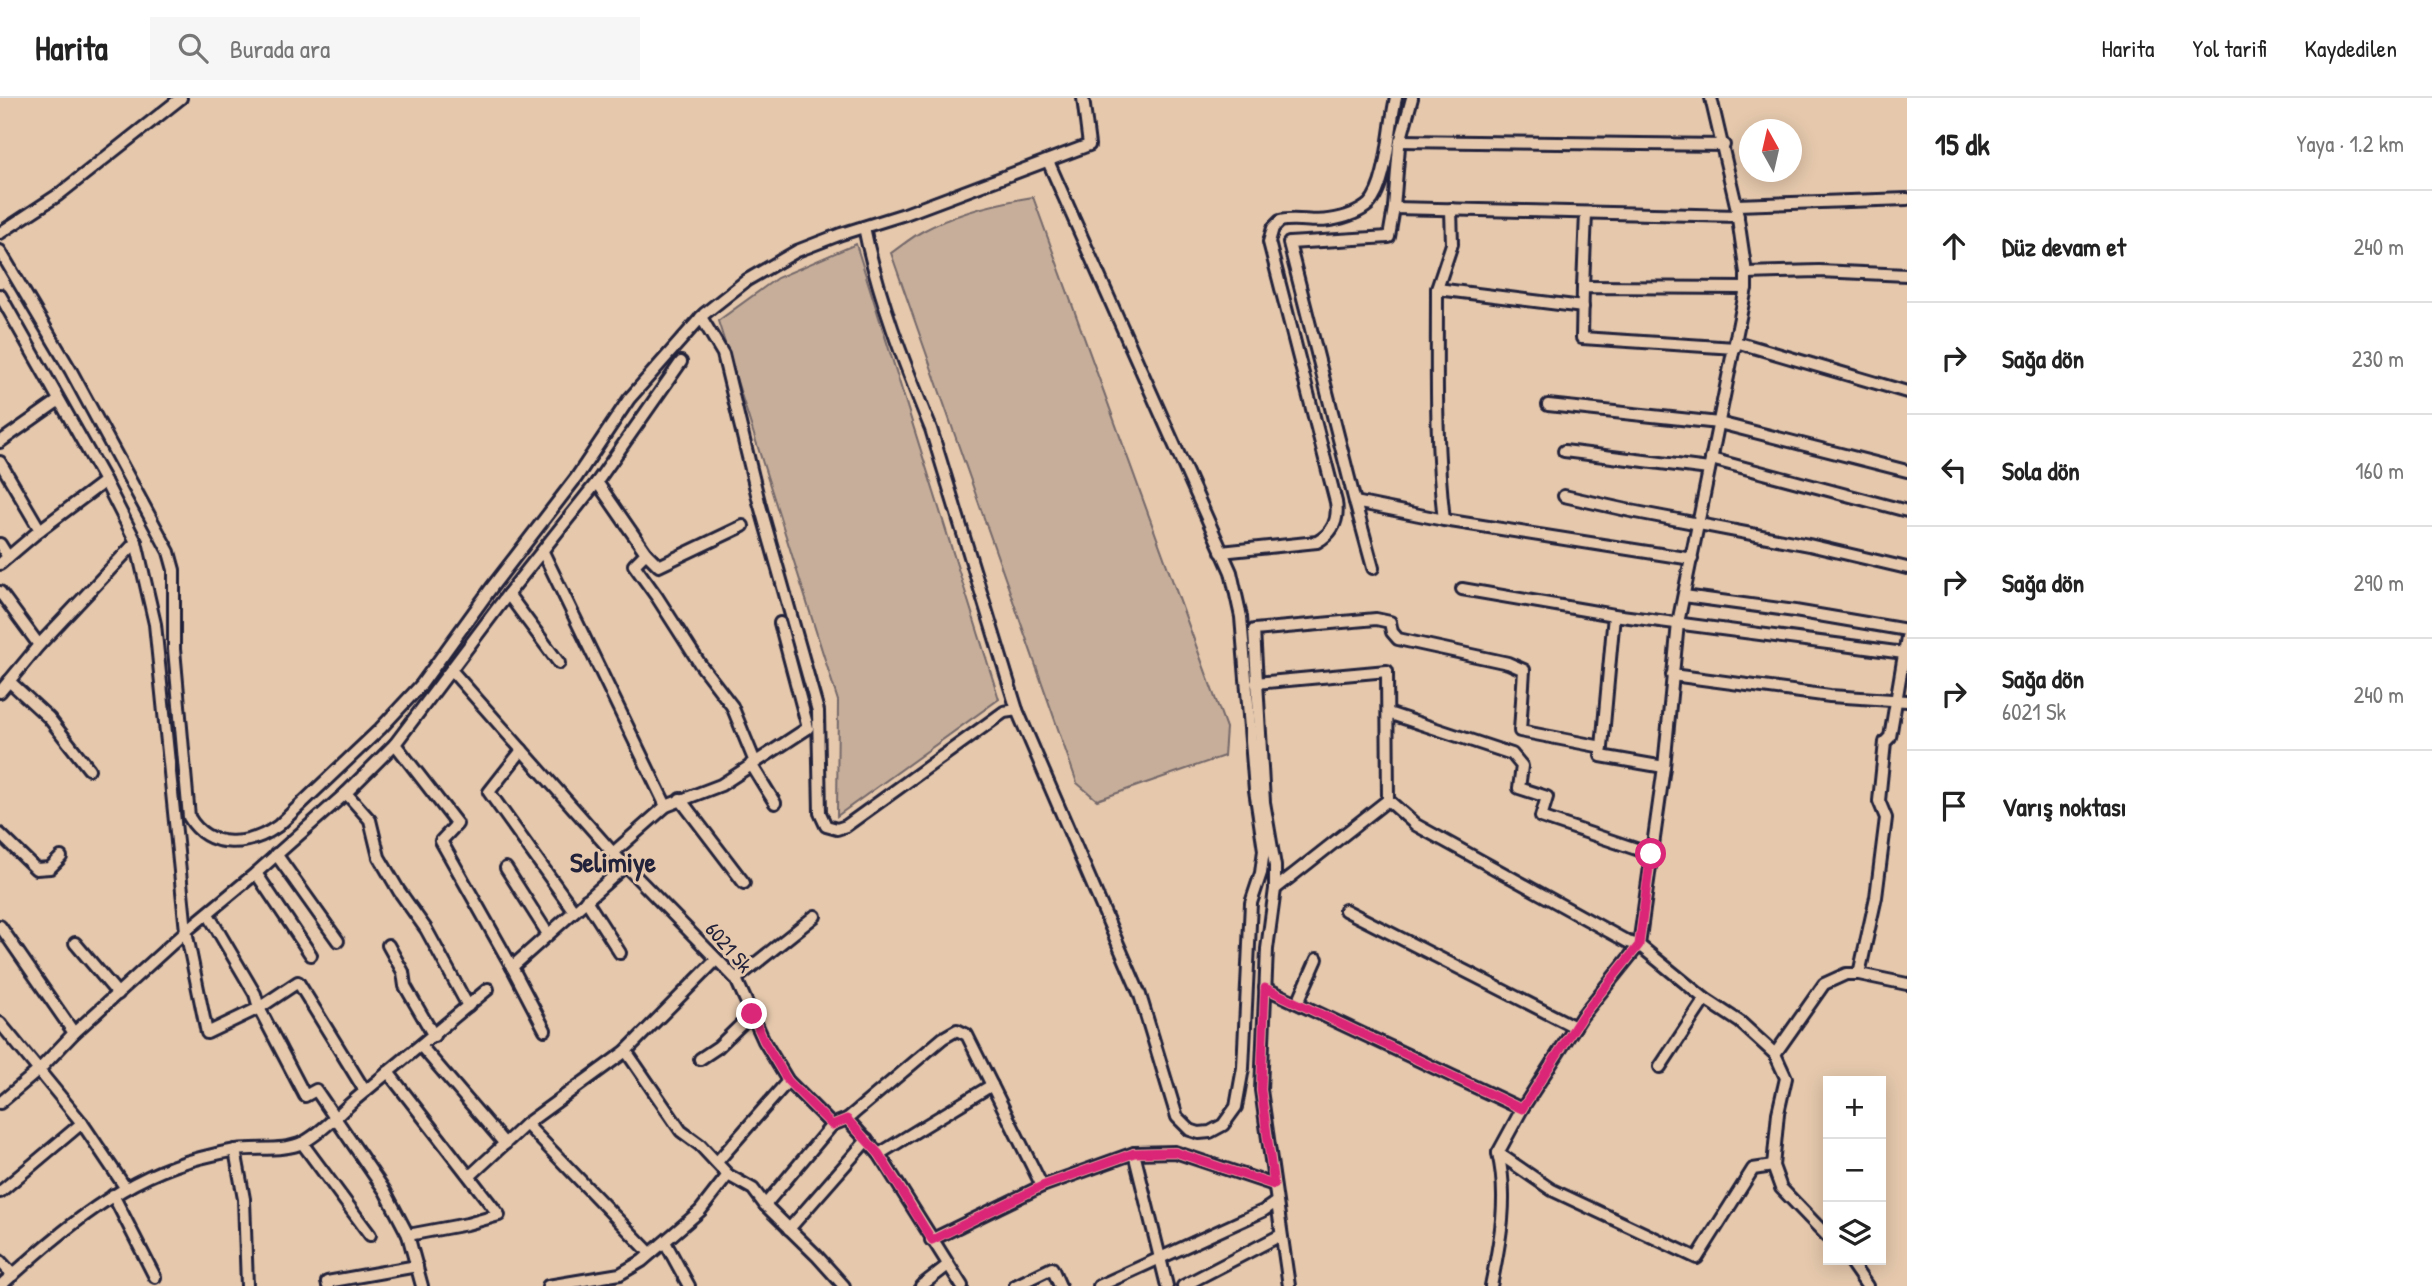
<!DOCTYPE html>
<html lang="tr">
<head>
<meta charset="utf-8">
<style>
  :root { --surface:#fff; --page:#f6f6f6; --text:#222; --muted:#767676; --line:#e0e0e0 }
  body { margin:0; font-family:"Patrick Hand",sans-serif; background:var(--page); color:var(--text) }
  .controls { position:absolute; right:21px; bottom:21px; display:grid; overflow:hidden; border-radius:0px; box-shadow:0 4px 18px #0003 }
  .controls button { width:63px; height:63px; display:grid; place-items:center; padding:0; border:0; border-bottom:2px solid var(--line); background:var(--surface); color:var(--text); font:35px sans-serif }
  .compass { position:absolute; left:1739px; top:21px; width:63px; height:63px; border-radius:50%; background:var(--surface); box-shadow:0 4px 18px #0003; rotate:352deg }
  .stop { position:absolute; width:21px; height:21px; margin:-16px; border:5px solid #db2777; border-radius:50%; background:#fff }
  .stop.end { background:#db2777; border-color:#fff; box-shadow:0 2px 7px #0008 }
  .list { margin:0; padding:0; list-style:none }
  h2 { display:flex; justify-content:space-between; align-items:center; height:91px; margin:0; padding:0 28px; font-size:30px }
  h2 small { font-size:23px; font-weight:400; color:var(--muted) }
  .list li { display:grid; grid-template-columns:46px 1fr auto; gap:21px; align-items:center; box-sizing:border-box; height:112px; padding:0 28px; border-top:2px solid var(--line) }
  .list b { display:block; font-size:26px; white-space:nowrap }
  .list p { margin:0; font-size:23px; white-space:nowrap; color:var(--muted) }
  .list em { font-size:23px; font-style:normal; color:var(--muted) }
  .icon { flex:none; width:38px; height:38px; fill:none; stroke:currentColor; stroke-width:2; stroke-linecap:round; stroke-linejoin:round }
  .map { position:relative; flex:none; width:1907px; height:1188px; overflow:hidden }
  header { display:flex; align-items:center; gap:42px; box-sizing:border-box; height:98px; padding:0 35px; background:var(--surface); border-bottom:2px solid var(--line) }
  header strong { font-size:33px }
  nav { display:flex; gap:38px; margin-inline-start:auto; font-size:24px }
  .search { width:490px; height:63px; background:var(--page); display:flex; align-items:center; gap:18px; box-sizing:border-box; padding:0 24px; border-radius:0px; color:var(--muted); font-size:26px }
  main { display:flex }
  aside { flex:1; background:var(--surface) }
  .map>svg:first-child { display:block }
  .green { fill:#c6ae9a; stroke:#74686a; stroke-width:2 }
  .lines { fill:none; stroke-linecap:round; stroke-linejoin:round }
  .minor-casing { stroke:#22223b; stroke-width:16 }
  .minor { stroke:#e6c9ad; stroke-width:10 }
  .route { stroke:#db2777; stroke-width:9 }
  .labels { text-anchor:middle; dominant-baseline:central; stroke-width:6; stroke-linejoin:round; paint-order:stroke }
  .street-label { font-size:21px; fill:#22223b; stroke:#e6c9ad }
  .district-label { font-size:28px; font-weight:bold; fill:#22223b; stroke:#e6c9ad }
</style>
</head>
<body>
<header>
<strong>Harita</strong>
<div class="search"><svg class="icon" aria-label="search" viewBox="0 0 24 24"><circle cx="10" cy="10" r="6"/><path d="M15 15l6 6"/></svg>Burada ara</div>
<nav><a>Harita</a><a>Yol tarifi</a><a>Kaydedilen</a></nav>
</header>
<main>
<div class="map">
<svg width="1907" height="1188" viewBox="0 0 1907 1188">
  <rect width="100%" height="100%" fill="#e6c9ad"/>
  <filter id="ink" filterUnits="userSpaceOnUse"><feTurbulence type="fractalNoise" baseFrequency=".0143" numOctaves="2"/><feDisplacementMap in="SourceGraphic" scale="14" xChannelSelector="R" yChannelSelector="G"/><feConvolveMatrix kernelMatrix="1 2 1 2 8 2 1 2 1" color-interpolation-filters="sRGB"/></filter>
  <g filter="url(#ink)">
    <!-- green -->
    <g class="green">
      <path d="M1033,99L1226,630L1224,658L1097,702L1077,685L891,155C901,148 912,139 923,133C956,115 995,105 1033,99Z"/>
      <path d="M856,146L999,601L837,718L838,603L718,223L777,180Z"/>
    </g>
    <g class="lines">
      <defs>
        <g id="minor">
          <path d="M1711,0L1736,107L1746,175V190L1678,525L1664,669L1639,847L1705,901L1740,924L1775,956L1786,980L1778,1015L1773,1068L1781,1090L1828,1139"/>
          <path d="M1400,43L1724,47"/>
          <path d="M1736,107L1907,101"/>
          <path d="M1394,110L1738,118"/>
          <path d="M864,129C878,199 904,265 931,331L1017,612"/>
          <path d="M0,135L58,97L181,0"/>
          <path d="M0,153L71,273L169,454L174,472V551L189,719C209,753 250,748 278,728L380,631L421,587L492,489L576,380L629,301L704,216L747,182L797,153L841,136L905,116L1089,47L1083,0"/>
          <path d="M1746,175L1819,173L1907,177"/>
          <path d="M1583,189L1586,115"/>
          <path d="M1437,191L1452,146L1451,111"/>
          <path d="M0,197L105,383L136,444L155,526L186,833L207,935L259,910L298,884L365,993"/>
          <path d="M701,219L723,256L759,404L818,613L820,715L826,728L837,731L846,728L1004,614L1017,612L1140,897L1177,1019L1190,1032L1199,1035L1210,1034L1223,1027L1236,1009L1243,970L1251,805L1261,775L1264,752L1255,692L1241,519L1231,474L1048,63"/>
          <path d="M1736,244L1907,294"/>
          <path d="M1735,250L1582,240L1583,189L1746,190"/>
          <path d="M1548,307L1719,325L1907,373"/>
          <path d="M0,344L58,303"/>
          <path d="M1564,353L1709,371"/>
          <path d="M1711,361L1907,413"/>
          <path d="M0,364L40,432"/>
          <path d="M597,384L646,455L634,467L657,499L700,566L732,608L755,664"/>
          <path d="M1564,398L1631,413L1809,447L1907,470"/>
          <path d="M1355,404L1289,145L1389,139L1394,110L1399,48L1412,0"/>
          <path d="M1444,422C1435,346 1437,268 1437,191L1583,209"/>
          <path d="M0,446L8,459"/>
          <path d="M543,454L666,708"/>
          <path d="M1221,454L1317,444C1333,435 1339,422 1336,404L1269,144L1273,130L1280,123C1296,119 1312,125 1329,122C1342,120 1359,115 1369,106C1388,86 1389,27 1396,0"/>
          <path d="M646,455L659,468L743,428"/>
          <path d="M0,466L40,432L105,383"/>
          <path d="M1373,470L1355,404L1444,422L1692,461"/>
          <path d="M1462,491L1614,517L1904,555"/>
          <path d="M0,494L39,547"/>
          <path d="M508,496L559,565"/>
          <path d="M1684,498L1795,513L1907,532"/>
          <path d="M452,573L613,755L736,881L764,943L788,983L832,1027L847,1021L879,1056L962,1188"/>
          <path d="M1672,577L1830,598L1907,603"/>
          <path d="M9,583L49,620L89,671"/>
          <path d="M1256,585L1387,573L1388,702L1416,727L1628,844L1639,847L1582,918L1522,1011L1498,1055C1509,1100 1500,1143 1491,1188"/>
          <path d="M0,594L39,547L136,444"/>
          <path d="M1388,615L1512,656L1522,668L1519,690L1547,699L1541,719L1651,756"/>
          <path d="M395,646L457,726L441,743L512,869"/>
          <path d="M1602,649L1614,517"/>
          <path d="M522,652L489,694L574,813"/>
          <path d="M751,666L775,705"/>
          <path d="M346,695L370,722L379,759L399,793L426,831L468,908"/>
          <path d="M680,701L744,785"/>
          <path d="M0,736L36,771L50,770L61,759"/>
          <path d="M613,755L666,708L721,687L808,630L780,525"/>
          <path d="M276,756L338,843"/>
          <path d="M506,770L548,836"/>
          <path d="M256,775L311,857"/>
          <path d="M1275,791L1388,702"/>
          <path d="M586,802L620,855"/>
          <path d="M1345,812L1575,929"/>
          <path d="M208,816L255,896L259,910L305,998L316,992L385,1093L408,1137L422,1188"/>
          <path d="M0,828L74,935"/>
          <path d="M75,845L118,896"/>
          <path d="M388,847L403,874L405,888L434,938"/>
          <path d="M1859,876L1876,799L1886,720L1879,703L1885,644L1890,639L1907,539"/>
          <path d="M736,881L815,818"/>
          <path d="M1265,890L1522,1011"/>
          <path d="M1298,904L1317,861"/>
          <path d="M0,925L82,1025L125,1089"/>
          <path d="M545,932L512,869L625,768"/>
          <path d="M421,948L505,1046"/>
          <path d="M626,953L681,1033L700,1047L728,1077L753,1091L765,1107L817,1158L844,1188"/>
          <path d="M1775,956L1824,886L1846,876H1859L1907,886"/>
          <path d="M700,961L718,949L752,916"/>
          <path d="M1660,969L1705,901"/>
          <path d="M388,974L499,1117L467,1126L408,1137"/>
          <path d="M0,1005L39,972L74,935L186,833L256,775L346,695L395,646L508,496L597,384L681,264"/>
          <path d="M847,1021L943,940L957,932L967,937L1042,1088"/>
          <path d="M526,1026L650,1155"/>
          <path d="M302,1045L370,1137"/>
          <path d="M235,1052L244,1101L247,1188"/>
          <path d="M1134,1055L1167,1188"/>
          <path d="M1498,1055L1552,1092L1697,1160L1753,1071L1773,1068"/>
          <path d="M879,1056L992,987"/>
          <path d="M717,1064L788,983"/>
          <path d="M471,1077L526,1026L626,953L716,862"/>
          <path d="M0,1094L82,1025"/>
          <path d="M113,1097L155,1179"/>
          <path d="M765,1107L832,1027"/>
          <path d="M789,1131L867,1042"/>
          <path d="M931,1142L1042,1088L1134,1055L1175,1054L1274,1087"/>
          <path d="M665,1144L689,1188"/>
          <path d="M1849,1162L1867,1188"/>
          <path d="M0,1163L13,1177"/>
          <path d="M0,1188C60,1135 120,1080 200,1060C211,1057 224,1054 236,1052C258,1049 284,1054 304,1044C324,1033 340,1014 357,1000C401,963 445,927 488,891"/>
          <path d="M328,1188L327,1184L417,1168"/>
          <path d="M548,1188L620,1176L642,1163L700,1113L728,1077"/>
          <path d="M921,1188L948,1167"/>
          <path d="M1015,1188L1052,1170L1060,1188"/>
          <path d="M1099,1188L1263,1113L1276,1104"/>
          <path d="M1183,1188L1281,1137"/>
          <path d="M1289,1188L1261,992L1267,851L1275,791V768L1264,704L1254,532L1376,521L1390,524L1392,534L1398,541L1508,565L1524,572L1520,633L1602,649L1601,658L1664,669"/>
        </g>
      </defs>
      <!-- minor casing -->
      <use href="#minor" class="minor-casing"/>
      <!-- minor -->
      <use href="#minor" class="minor"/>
    </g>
  </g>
  <g class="lines" filter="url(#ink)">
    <!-- route -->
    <path class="route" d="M752,916L764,943L788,983L832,1027L847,1021L879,1056L932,1142L1042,1088L1134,1055L1175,1054L1274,1087L1261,992L1265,890L1522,1011L1582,918L1639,847L1651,756"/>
  </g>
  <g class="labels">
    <!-- street labels -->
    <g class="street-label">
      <text transform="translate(729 849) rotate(49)">6021 Sk</text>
    </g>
    <!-- district labels -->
    <g class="district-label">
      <text x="613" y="764">Selimiye</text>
    </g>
  </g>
</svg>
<div class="controls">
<button>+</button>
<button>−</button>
<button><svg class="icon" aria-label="layers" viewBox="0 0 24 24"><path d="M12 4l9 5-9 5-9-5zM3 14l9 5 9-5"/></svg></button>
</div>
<svg class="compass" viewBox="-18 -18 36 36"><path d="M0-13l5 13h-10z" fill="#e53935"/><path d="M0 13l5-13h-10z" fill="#767676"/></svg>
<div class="stop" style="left:1651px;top:756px"></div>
<div class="stop end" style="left:752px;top:916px"></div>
</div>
<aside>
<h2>15 dk<small>Yaya · 1.2 km</small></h2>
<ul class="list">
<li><svg class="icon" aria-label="ahead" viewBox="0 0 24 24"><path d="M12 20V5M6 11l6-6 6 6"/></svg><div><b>Düz devam et</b></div><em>240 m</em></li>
<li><svg class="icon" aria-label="right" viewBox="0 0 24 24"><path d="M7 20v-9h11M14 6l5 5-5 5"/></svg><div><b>Sağa dön</b></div><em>230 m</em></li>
<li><svg class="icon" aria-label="left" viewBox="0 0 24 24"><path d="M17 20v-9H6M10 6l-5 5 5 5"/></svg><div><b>Sola dön</b></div><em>160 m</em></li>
<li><svg class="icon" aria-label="right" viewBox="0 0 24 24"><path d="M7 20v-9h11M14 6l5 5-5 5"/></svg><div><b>Sağa dön</b></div><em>290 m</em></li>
<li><svg class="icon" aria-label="right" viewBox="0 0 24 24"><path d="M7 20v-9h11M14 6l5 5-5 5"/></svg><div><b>Sağa dön</b><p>6021 Sk</p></div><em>240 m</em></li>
<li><svg class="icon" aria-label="arrive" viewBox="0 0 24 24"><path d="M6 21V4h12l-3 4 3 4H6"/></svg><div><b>Varış noktası</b></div></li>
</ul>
</aside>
</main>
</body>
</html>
